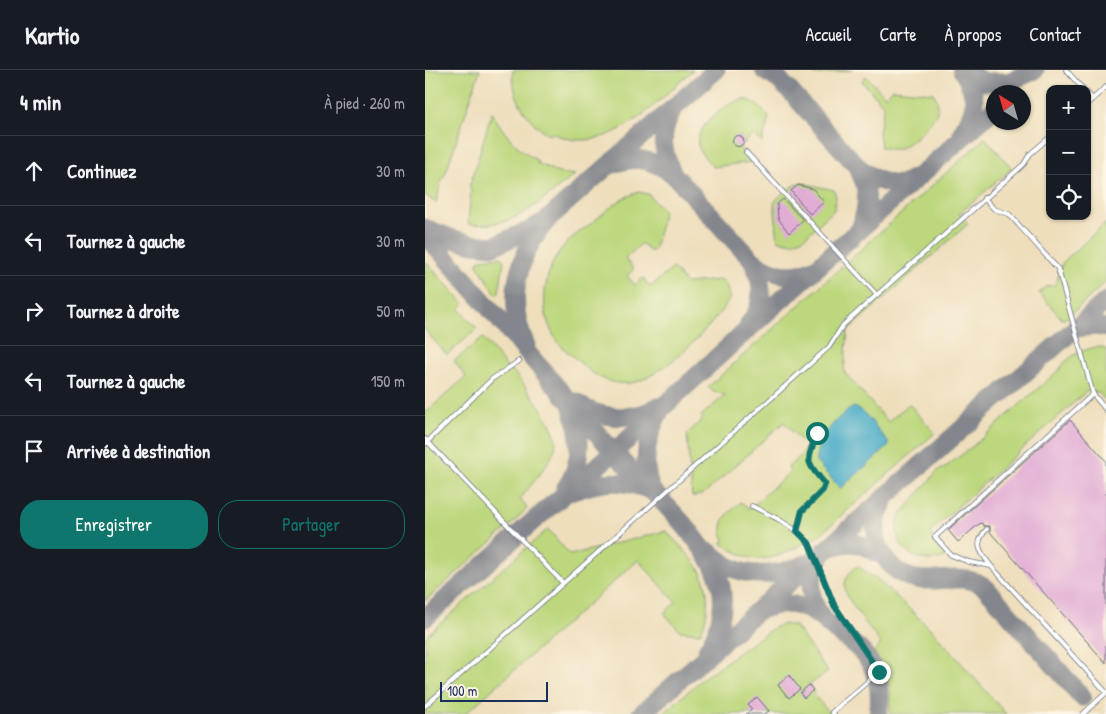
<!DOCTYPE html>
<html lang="fr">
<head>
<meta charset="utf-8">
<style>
  :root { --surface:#171b24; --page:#20242c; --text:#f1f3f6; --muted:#9ea1a6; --line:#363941; --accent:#0f766e }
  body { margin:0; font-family:"Patrick Hand",sans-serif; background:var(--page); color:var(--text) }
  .controls { position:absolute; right:15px; top:15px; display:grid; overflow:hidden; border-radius:10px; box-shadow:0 1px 4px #0004 }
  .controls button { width:45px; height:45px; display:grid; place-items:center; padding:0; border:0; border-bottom:1px solid var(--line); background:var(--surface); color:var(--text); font:25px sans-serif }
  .compass { position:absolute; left:561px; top:15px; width:45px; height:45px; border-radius:50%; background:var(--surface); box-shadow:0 1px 4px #0004; rotate:323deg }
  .scale { position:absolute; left:15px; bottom:12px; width:108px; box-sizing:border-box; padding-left:5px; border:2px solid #1b2f5e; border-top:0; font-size:14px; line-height:18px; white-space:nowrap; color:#1b2f5e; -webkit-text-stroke:4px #fcf5e5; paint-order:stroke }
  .stop { position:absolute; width:15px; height:15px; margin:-11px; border:4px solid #0f766e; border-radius:50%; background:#fff }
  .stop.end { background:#0f766e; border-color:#fff; box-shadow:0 1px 5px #0008 }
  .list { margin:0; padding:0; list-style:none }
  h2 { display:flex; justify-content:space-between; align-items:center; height:65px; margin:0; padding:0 20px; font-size:21px }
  h2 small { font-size:16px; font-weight:400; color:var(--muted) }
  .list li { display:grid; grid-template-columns:32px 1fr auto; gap:15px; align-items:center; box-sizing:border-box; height:70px; padding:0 20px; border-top:1px solid var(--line) }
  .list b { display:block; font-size:19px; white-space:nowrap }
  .list em { font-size:16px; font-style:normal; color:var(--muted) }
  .actions { display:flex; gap:10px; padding:15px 20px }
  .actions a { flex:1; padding:11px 0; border:1px solid var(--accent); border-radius:20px; text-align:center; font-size:18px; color:var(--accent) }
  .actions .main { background:var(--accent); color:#fff }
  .icon { flex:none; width:28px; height:28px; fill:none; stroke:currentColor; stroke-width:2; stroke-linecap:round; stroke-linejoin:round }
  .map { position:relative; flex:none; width:681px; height:644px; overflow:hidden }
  header { display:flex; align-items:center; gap:30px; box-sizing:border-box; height:70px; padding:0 25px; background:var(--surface); border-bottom:1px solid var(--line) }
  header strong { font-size:24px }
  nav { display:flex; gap:28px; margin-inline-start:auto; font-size:18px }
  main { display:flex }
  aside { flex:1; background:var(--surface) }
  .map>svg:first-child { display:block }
  .green { fill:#bcd77c; stroke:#6c836d }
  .water { fill:#48acc7; stroke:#326e92 }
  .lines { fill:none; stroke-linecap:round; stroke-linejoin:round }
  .taxiway { stroke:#84868d; stroke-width:19 }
  .building { fill:#e2add5 }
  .lane-casing { stroke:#656c7f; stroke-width:5.5 }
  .lane { stroke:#fff; stroke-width:4 }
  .route { stroke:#0f766e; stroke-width:6 }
</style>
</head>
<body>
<header>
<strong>Kartio</strong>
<nav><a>Accueil</a><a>Carte</a><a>À propos</a><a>Contact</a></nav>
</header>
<main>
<aside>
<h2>4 min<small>À pied · 260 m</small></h2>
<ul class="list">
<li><svg class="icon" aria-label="ahead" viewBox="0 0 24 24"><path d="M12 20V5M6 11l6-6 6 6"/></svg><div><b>Continuez</b></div><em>30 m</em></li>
<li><svg class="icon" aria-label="left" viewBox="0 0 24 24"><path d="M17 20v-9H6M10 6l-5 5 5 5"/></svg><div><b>Tournez à gauche</b></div><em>30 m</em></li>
<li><svg class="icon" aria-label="right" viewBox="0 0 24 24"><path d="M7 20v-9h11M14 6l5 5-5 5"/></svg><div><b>Tournez à droite</b></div><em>50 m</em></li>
<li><svg class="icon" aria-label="left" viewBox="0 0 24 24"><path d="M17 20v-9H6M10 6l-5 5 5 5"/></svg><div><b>Tournez à gauche</b></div><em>150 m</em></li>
<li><svg class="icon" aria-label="arrive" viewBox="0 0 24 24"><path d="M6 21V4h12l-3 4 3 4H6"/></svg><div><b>Arrivée à destination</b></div></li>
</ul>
<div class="actions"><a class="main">Enregistrer</a><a>Partager</a></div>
</aside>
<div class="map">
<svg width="681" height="644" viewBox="0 0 681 644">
  <rect width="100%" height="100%" fill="#fcf5e5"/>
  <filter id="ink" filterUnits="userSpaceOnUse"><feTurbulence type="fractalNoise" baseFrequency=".02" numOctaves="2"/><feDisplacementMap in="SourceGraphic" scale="10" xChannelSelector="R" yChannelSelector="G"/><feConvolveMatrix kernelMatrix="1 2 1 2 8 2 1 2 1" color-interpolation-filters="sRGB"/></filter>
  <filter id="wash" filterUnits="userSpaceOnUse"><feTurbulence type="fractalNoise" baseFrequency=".0096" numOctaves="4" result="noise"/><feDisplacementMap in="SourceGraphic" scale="20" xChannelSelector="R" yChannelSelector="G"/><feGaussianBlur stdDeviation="1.12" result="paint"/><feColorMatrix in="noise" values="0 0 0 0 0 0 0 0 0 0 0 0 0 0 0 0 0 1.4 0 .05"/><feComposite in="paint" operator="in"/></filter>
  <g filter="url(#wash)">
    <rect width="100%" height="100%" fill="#eedebc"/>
    <!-- green -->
    <g class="green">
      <path d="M0,0H55L21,102L16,112L11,133L0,125Z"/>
      <path d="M88,0H268C230,33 183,90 127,63L125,65C102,53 86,26 88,0Z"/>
      <path d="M386,0H427L390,5Z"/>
      <path d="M441,6L460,26L468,19L508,23C512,28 514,35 512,42C508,52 486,74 475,78C468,80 462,79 456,77L454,62L459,36L437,11Z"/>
      <path d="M319,29C331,31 336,39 344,47L337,73L329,64L314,77L327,92L288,97C283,91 275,83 273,75C269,57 303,31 319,29Z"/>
      <path d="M67,42C78,63 92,79 113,91L112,93L134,103L150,105C114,132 91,159 43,154L46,120L44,118Z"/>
      <path d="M560,68L587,98L534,144L543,154L423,260L419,302L463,352L484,334L510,363L390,469L388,466C375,477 350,490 333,489C320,488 308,480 296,473L299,471C293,449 301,446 316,432L324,439L365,402L363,397L377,385L381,376L359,352L279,424L267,427L262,364L278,349L276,346L300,325L288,322L283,317Z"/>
      <path d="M377,113L409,120L411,127L409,140L379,168L367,173L353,170L349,133C355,124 367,115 377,113Z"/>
      <path d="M214,122L223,124L239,141L230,177L228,181H224L217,173L200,189L209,199L202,206L210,215L218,208L225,217L248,198L261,213L294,210L300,212L305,228C289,255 238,308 206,313C184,316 168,305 152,290C146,285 138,279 133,272C112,244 117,203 138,177C145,168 155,162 164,155C180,143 194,127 214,122Z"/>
      <path d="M681,153V212L642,248L637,249L614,223L622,216L630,215L638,192Z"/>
      <path d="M76,187L79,191L74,222L71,224L52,194L55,189Z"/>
      <path d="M0,191L39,234L34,239L52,259L22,285L0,260Z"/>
      <path d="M58,268L85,301L87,300C100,316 132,354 131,374C130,388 104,417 95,429L102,438L91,450L0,531V343L41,307L29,291Z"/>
      <path d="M673,277L681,279V331L673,322L662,321L508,459L506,463L509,472L522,486C516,488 509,491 503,490C480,488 466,468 474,447L513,400L518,399L548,376L635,299C641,287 660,278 673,277Z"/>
      <path d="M123,459L145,485L241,461C250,471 261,481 270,493C285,512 286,543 275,563L255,561L239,543L251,532L213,490L40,644H0V567Z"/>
      <path d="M433,496L447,507L449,506L507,560L581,644H465V617L447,583L456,574C449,563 421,530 420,519C419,509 425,501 433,496Z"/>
      <path d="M359,554L370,556L403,602L384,615L388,620L389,625L405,644H238L277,609L348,558Z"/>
    </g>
    <!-- water -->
    <path class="water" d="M429,337C440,339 455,363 463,372L464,376L416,418L414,417L391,392C389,373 412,345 429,337Z"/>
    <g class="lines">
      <!-- taxiway -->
      <g class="taxiway">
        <path d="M339,0L354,10L365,21L431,95C446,119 443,135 435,160"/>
        <path d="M537,0C553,26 553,37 537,62"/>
        <path d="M537,0L559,12H584L610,0"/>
        <path d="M247,41C234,63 237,82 248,104"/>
        <path d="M186,95C211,85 227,89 248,104L327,190C345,204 367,210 388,199"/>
        <path d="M432,96C444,106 460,116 476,114C481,113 486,109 491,107"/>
        <path d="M0,158L28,169L48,174L68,176L103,161L117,153"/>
        <path d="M0,164C64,236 124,310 188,381C221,417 270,458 291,501C303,526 297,558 282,580"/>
        <path d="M324,254C341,234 338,211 327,190"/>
        <path d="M650,258L671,256L681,258"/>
        <path d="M101,275C80,231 92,184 124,148L291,0"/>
        <path d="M150,332C172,349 208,352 232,337"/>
        <path d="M140,419C158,394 157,366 147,338"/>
        <path d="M226,420C217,394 221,367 234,343"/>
        <path d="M148,421C178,411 195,408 225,420"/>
        <path d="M459,431C450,448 447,465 457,483C486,533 530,493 561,518L657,627"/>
        <path d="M284,482C290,486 296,492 303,496C327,509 357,505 381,494"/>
        <path d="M335,540C360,530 376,533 397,548"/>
        <path d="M0,548L107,452L189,382L311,270L568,40"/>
        <path d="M216,644L681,231"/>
        <path d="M453,644C456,627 455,612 447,596C431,565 395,563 387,525C385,512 390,491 399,482C406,475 423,472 432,474C441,475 451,483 459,486"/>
      </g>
    </g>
    <g id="blocks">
      <!-- building -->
      <g class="building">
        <circle cx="313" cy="71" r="5.5"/>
        <path d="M373,115L388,119L399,132L385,144L366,121Z"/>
        <path d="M358,129L378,150L364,163L353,148L352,134Z"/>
        <path d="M645,350L681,391V593L565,462V456H559L557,453L554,454L533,472L523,460Z"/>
        <path d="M364,605L375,619L364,628L353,615Z"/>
        <path d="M384,615L388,620L379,628L375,623Z"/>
        <path d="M332,627L344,641L340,644H321L327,639L323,635Z"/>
      </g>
    </g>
  </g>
  <g filter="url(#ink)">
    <use href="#blocks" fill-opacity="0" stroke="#656c7f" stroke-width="1"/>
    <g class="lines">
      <defs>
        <g id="lane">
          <path d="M641,0L658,19"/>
          <path d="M662,23L668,29"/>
          <path d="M662,34L681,17"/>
          <path d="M321,82L451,224"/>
          <path d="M559,128L569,139L584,144L633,199L668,324L510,467L526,485L544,492L566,496"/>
          <path d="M668,324L681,340"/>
          <path d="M388,357L392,363C382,393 379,388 400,414L398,420L377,441L372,461L384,473L409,535L454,602L407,642L409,644"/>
          <path d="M0,369L138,513"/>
          <path d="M0,374L67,309L94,291"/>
          <path d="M327,436L353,449L372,461"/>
          <path d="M562,459C548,474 555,482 566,496L681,622"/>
          <path d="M0,636L404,277L418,255L599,94L605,84L625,67"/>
          <path d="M658,644L681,623"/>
        </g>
      </defs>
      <!-- lane casing -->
      <use href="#lane" class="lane-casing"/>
      <!-- lane -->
      <use href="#lane" class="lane"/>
    </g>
  </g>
  <g class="lines" filter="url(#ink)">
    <!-- route -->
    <path class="route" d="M392,363C382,393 379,389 400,414L398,420L377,441L372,461L384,473L409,535L454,602"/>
  </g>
</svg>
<div class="controls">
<button>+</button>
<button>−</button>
<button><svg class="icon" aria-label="locate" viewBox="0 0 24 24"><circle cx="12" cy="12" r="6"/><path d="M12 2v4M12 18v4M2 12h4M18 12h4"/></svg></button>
</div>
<svg class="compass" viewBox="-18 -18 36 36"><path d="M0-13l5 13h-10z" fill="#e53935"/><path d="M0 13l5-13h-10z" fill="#9ea1a6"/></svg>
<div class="scale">100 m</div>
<div class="stop" style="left:392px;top:363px"></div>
<div class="stop end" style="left:454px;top:602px"></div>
</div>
</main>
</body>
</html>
